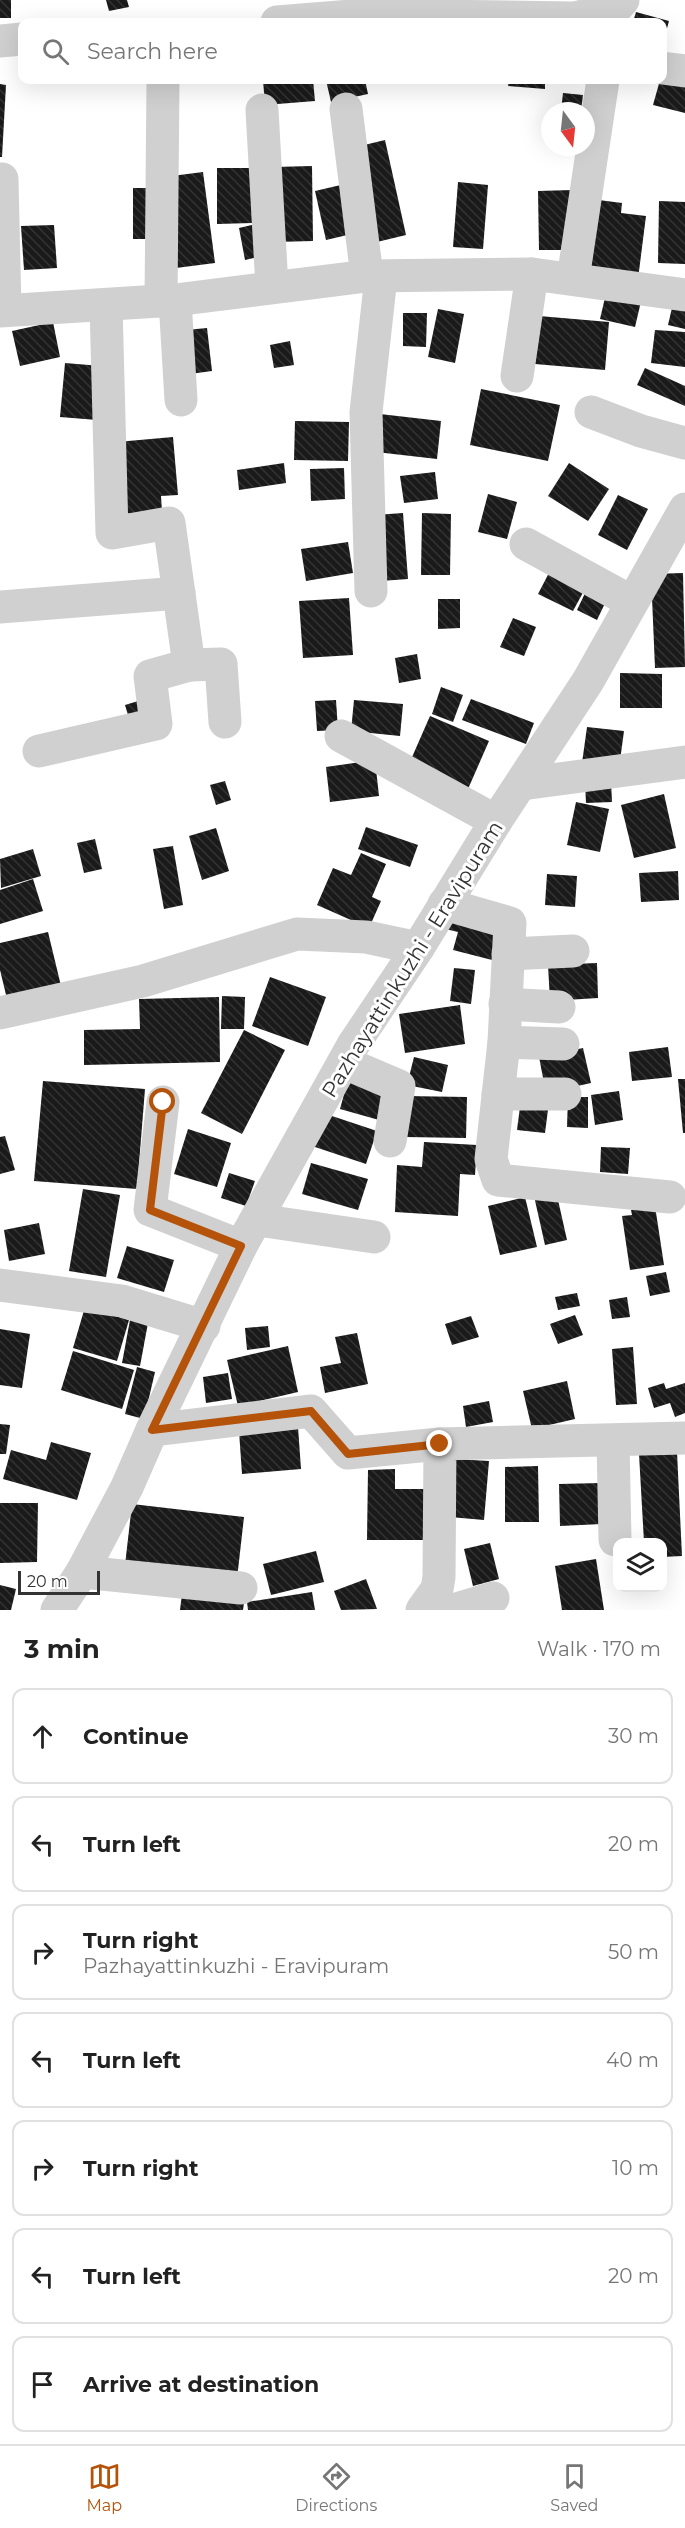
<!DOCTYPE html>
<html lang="en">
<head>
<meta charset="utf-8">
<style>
  :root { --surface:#fff; --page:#f6f6f6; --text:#222; --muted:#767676; --line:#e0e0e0; --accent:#b45309 }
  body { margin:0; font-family:Montserrat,sans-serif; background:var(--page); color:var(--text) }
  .controls { position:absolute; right:18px; bottom:18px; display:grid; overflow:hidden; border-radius:12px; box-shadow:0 6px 24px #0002 }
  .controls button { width:54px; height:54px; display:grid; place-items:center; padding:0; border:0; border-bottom:2px solid var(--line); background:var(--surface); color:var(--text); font:30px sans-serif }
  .compass { position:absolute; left:541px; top:102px; width:54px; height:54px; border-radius:50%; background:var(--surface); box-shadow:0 6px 24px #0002; rotate:165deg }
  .scale { position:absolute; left:18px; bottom:15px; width:82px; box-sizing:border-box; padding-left:6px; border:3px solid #333; border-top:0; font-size:16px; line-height:21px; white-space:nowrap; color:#333; -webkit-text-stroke:4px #fff; paint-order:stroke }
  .stop { position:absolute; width:18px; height:18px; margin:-14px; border:4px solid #b45309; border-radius:50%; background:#fff }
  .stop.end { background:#b45309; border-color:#fff; box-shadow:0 2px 6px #0008 }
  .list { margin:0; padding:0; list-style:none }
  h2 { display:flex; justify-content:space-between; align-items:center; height:78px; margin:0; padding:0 24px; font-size:26px }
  h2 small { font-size:20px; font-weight:400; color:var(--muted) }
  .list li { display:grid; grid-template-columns:39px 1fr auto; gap:18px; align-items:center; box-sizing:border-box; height:96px; margin:0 12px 12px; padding:0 12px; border:2px solid var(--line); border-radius:12px }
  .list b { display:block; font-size:22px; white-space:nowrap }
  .list p { margin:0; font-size:20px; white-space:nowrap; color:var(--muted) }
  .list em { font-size:20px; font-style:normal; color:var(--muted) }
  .icon { flex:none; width:33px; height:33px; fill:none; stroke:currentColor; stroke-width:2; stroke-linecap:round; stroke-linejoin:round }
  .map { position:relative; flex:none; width:685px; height:1610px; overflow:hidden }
  .search { position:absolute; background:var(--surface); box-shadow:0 6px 24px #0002; left:18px; right:18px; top:18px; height:66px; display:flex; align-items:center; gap:15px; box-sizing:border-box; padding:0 21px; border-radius:12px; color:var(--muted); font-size:22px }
  .sheet { height:834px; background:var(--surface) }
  nav { display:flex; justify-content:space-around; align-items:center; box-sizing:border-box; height:84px; border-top:2px solid var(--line); background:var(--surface); font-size:16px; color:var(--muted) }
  nav a { display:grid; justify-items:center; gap:3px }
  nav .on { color:var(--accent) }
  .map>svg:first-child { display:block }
  .building { fill:url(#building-back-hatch) }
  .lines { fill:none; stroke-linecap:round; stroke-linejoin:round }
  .minor { stroke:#d0d0d0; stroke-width:33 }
  .route { stroke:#b45309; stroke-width:8 }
  .labels { text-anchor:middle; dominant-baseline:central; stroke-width:6; stroke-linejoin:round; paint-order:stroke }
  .street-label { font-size:21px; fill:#333; stroke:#fff }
</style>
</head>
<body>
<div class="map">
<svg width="685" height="1610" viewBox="0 0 685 1610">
  <defs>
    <pattern id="building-back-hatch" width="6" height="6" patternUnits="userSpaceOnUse" patternTransform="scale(1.5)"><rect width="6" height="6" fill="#1a1a1a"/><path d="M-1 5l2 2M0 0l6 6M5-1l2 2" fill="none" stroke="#333"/></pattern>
  </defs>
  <rect width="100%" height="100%" fill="#fff"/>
  <!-- building -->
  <g class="building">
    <rect x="0" y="0" width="11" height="18"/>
    <path d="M106,0H127L129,7L109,11Z"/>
    <path d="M636,12L669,21L663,43L662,22H633Z"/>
    <path d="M685,79V113L653,105L660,80Z"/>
    <path d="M263,80H313L315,101L265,105Z"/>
    <path d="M326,80H365L368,94L331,102Z"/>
    <path d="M509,80H545V89L508,86Z"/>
    <path d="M0,84L6,85L2,157H0Z"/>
    <path d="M563,93L583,95L581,111H561Z"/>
    <path d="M385,140L406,235L377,242L356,147Z"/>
    <path d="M312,166L313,241L275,242L274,167Z"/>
    <path d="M217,168H251L252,223L217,224Z"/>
    <path d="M203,172L215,263L176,268L164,177Z"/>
    <path d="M458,182L488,185L483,249L453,247Z"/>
    <path d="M345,184L356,233L326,240L315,191Z"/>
    <path d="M133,188H154L153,239H133Z"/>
    <path d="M572,190L573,250H539L538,191Z"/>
    <path d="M591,199L622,203L621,213L646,216L638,279L581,272Z"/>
    <path d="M659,201L685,202V264L658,263Z"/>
    <path d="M256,224L263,256L245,260L239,228Z"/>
    <path d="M54,225L57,268L24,270L21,226Z"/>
    <path d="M608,285L643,293L635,327L600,319Z"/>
    <path d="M674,299L685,301V329L668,325Z"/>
    <path d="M438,309L464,314L455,363L428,357Z"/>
    <path d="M403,313H427L426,347L403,346Z"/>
    <path d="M539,316L609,322L605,370L535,364Z"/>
    <path d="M53,322L60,357L20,366L12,331Z"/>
    <path d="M207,328L212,371L190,374L186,330Z"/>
    <path d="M655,330L685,332V367L651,363Z"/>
    <path d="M290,341L294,365L274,368L270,345Z"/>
    <path d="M65,363L101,366L97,420L60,417Z"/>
    <path d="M645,368L685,386V406L637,385Z"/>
    <path d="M481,389L560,405L548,461L470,445Z"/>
    <path d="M380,414L441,421L437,459L376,452Z"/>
    <path d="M295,421L349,422L348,461L294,460Z"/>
    <path d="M173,437L178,495L161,496L162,511L123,514L117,442Z"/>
    <path d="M284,463L286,483L239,490L237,470Z"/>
    <path d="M569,463L609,489L588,521L548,496Z"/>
    <path d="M344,468L345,499L311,501L310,469Z"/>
    <path d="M435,472L438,499L404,503L400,476Z"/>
    <path d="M488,494L517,502L507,539L478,532Z"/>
    <path d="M618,495L648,509L627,550L598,535Z"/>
    <path d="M403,513L408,579L381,581L375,515Z"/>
    <path d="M422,513L451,514L450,575H421Z"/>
    <path d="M348,542L353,573L306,581L301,549Z"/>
    <path d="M551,569L586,587L573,611L538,594Z"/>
    <path d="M683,573L685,667L655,668L651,574Z"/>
    <path d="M588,587L608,597L597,620L577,610Z"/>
    <path d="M349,598L353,655L303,658L299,601Z"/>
    <path d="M438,599H460V628L438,629Z"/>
    <path d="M513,618L536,627L524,656L500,647Z"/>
    <path d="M417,654L421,679L399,683L395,658Z"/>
    <path d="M620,673L662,674V708H620Z"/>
    <path d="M441,687L463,695L453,722L432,714Z"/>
    <path d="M148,698L130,722L125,705Z"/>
    <path d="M471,699L534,723L526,744L462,720Z"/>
    <path d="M336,700L338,730L317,731L315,701Z"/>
    <path d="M354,700L403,704L400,736L351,731Z"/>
    <path d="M430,716L489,741L468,789L409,764Z"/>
    <path d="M587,727L624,731L619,768L582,763Z"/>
    <path d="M375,760L379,796L330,802L326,767Z"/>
    <path d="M225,781L231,800L216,805L210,785Z"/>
    <path d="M611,781L612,802L586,803L585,783Z"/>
    <path d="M664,794L676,848L634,858L621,805Z"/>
    <path d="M576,802L609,809L600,852L567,845Z"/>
    <path d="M366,827L418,845L410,867L358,849Z"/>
    <path d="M216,828L229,871L202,880L189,836Z"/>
    <path d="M95,839L102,869L84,873L77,843Z"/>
    <path d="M173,846L183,905L164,909L153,849Z"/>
    <path d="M33,849L41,876L1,888L0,859Z"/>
    <path d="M361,853L386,864L372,897L381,901L369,928L317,905L333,868L351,875Z"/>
    <path d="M678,871L679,900L641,902L639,873Z"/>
    <path d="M547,874L577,876L575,907L545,905Z"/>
    <path d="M33,879L43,911L0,924V890Z"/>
    <path d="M442,910L505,928L496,961L453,950L458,932L437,927Z"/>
    <path d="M48,932L62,990L8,1003L0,970V943Z"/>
    <path d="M597,963L598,998L550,1001L548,965Z"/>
    <path d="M454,968L475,970L471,1004L450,1001Z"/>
    <path d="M270,977L326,997L308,1046L252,1026Z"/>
    <path d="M222,996L245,997L244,1029H221Z"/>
    <path d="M219,997L220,1062L84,1065V1030L140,1029L139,999Z"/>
    <path d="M460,1005L465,1044L405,1053L399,1014Z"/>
    <path d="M244,1030L285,1050L242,1134L201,1113Z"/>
    <path d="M668,1047L672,1077L632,1081L629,1052Z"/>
    <path d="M583,1048L591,1083L546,1093L539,1057Z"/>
    <path d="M414,1057L448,1065L442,1092L407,1085Z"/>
    <path d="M349,1076L388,1086L379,1120L340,1109Z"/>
    <path d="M678,1079H685V1133H683Z"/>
    <path d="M43,1081L145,1089L137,1189L34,1181Z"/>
    <path d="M619,1091L623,1120L595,1125L591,1095Z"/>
    <path d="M406,1096L467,1097L466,1138L405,1137Z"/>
    <path d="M568,1097H588V1128L567,1127Z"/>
    <path d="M521,1099L549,1102L545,1133L517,1130Z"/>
    <path d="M323,1113L377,1131L366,1164L312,1146Z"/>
    <path d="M188,1129L231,1143L217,1187L174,1174Z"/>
    <path d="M5,1136L15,1170L0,1174V1137Z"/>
    <path d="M424,1142L477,1145L475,1175L460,1174L458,1216L395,1212L397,1165L422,1167Z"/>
    <path d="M601,1147L630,1148L628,1174L600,1172Z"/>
    <path d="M311,1163L368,1179L358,1210L302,1194Z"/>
    <path d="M229,1173L255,1181L246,1206L221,1198Z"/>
    <path d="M83,1189L120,1195L106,1277L69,1271Z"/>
    <path d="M556,1191L567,1240L545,1245L534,1196Z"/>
    <path d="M525,1197L537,1247L500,1255L488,1206Z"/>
    <path d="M655,1206L664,1265L630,1270L622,1216L632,1215L631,1210Z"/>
    <path d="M39,1223L45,1254L9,1261L4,1230Z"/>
    <path d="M127,1246L174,1260L164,1292L117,1278Z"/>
    <path d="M666,1272L670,1292L650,1296L646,1276Z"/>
    <path d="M577,1293L580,1306L558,1310L555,1297Z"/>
    <path d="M627,1297L630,1317L612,1319L609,1300Z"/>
    <path d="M85,1307L129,1320L117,1361L73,1348Z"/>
    <path d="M575,1315L583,1335L558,1344L550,1324Z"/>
    <path d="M471,1316L479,1337L452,1345L445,1324Z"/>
    <path d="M130,1320L148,1323L140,1366L122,1363Z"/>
    <path d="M268,1326L270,1347L247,1350L245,1328Z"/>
    <path d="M0,1329L30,1334L22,1388L0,1385Z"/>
    <path d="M357,1333L368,1384L325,1393L320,1367L341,1363L335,1337Z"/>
    <path d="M288,1346L298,1392L238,1406L227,1360Z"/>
    <path d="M633,1347L637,1404L616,1405L612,1349Z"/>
    <path d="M73,1351L134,1370L122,1409L61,1390Z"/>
    <path d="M137,1367L155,1372L144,1419L125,1414Z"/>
    <path d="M228,1373L232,1399L206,1403L203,1377Z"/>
    <path d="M567,1381L575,1419L532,1429L523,1391Z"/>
    <path d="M664,1383L666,1389L685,1383V1413L675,1417L670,1403L654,1408L648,1388Z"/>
    <path d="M489,1401L493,1422L466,1427L463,1406Z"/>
    <path d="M0,1424L10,1425L6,1454H0Z"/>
    <path d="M298,1427L301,1469L242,1474L239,1431Z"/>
    <path d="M51,1442L91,1453L77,1500L3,1479L11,1450L46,1460Z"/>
    <path d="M677,1452L682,1556L662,1557V1542H644L639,1454Z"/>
    <path d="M454,1459L489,1461L484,1520L450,1517Z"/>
    <path d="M538,1466L539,1522H505V1467Z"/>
    <path d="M395,1469V1489H435V1540H367L368,1470Z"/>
    <path d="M601,1483L602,1524L560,1526L559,1484Z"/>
    <path d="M0,1503H38L37,1562L0,1563Z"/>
    <path d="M132,1504L244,1517L237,1579L125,1565Z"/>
    <path d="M490,1543L499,1579L473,1586L464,1549Z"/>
    <path d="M316,1551L324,1582L271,1595L263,1564Z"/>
    <path d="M596,1559L604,1610H562L555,1566Z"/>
    <path d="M366,1579L377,1609L341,1610L334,1591Z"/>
    <path d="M0,1585L16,1589L11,1610H0Z"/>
    <path d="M183,1586L245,1596L243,1610H180Z"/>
    <path d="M312,1592L315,1610H248L247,1602Z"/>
  </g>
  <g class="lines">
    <!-- minor -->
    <g class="minor">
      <path d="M277,22L363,15L574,18L615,9L623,0"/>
      <path d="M0,41L22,39"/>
      <path d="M662,68L685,71"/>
      <path d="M346,109L367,276"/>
      <path d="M262,110L272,287"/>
      <path d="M2,179L5,310"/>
      <path d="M573,279L603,80"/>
      <path d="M175,300L181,400"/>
      <path d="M161,301L163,80"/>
      <path d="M0,311L175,300L367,276L532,274L685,295"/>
      <path d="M517,376L532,274"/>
      <path d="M591,412L641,431L685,443"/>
      <path d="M526,544L632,602"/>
      <path d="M371,591L366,412L381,277"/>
      <path d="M0,607L179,593"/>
      <path d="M189,665L221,664L225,722"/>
      <path d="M341,736L496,821"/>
      <path d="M39,751L156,724L150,676L189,665L169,523L112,533L106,305"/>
      <path d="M522,784L685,762"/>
      <path d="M444,904L510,923L504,1042L491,1159L498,1180L670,1197"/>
      <path d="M508,954L573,951"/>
      <path d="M505,1004L559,1007"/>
      <path d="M0,1013L143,981L297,934L366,937L418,948"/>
      <path d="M504,1042L563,1044"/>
      <path d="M345,1063L399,1086L390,1141"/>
      <path d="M498,1094H565"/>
      <path d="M163,1102L150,1210L241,1246"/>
      <path d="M258,1220L374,1237"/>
      <path d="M0,1285L122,1301L204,1326"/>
      <path d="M152,1430L311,1411L348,1453L440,1444"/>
      <path d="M613,1441L615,1540"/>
      <path d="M82,1572L241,1588"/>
      <path d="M57,1610L82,1572L127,1487L152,1430L241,1246L353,1045L418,948L496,821L588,681L685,509"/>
      <path d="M422,1610L437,1589L439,1577L440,1444L685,1438"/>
      <path d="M453,1610L493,1598"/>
    </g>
  </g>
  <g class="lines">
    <!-- route -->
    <path class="route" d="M163,1102L150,1210L241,1246L152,1430L311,1411L348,1454L440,1444"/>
  </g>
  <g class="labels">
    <!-- street labels -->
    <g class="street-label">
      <text transform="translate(412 959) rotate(-58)">Pazhayattinkuzhi - Eravipuram</text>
    </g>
  </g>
</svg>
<div class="controls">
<button><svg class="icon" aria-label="layers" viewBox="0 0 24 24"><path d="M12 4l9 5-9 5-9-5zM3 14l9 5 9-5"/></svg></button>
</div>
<svg class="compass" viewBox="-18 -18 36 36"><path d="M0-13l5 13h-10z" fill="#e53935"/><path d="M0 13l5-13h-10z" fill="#767676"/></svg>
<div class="scale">20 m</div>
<div class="stop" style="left:163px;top:1102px"></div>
<div class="stop end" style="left:440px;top:1444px"></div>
<div class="search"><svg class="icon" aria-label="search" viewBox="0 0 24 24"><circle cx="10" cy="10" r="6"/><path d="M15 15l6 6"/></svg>Search here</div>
</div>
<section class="sheet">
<h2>3 min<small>Walk · 170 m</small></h2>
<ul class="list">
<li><svg class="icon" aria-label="ahead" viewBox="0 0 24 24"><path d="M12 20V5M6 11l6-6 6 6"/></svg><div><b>Continue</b></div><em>30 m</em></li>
<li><svg class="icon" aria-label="left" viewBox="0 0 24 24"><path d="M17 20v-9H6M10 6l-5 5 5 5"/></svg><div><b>Turn left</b></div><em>20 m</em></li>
<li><svg class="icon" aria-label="right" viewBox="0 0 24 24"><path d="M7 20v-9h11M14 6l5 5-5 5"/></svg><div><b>Turn right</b><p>Pazhayattinkuzhi - Eravipuram</p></div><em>50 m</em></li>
<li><svg class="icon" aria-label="left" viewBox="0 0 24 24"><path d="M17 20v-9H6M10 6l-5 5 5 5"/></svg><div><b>Turn left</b></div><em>40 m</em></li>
<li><svg class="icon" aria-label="right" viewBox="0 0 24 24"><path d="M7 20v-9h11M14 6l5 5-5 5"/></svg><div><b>Turn right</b></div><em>10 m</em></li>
<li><svg class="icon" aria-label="left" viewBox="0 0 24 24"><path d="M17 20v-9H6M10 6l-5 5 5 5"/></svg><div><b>Turn left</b></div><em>20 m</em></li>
<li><svg class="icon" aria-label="arrive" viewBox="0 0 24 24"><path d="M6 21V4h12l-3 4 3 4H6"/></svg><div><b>Arrive at destination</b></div></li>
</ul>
</section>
<nav>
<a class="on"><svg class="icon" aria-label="map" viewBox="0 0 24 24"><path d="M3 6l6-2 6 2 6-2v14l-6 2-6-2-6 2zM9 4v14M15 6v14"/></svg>Map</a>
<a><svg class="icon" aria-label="directions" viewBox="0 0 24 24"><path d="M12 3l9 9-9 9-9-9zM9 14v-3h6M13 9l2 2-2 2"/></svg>Directions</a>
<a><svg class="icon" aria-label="saved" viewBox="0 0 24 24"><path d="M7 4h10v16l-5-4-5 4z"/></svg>Saved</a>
</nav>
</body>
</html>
